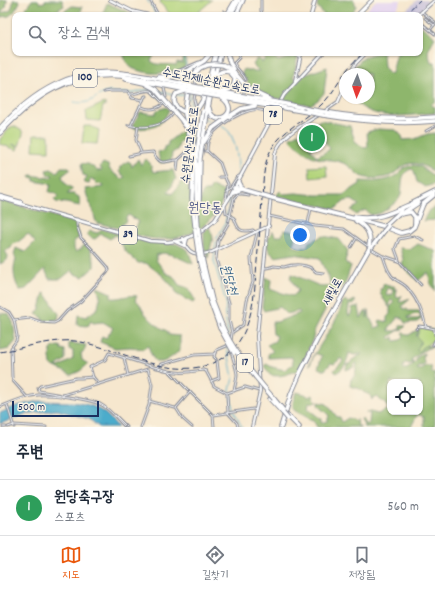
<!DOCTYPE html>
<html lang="ko">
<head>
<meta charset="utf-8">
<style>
  :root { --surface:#fff; --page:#f6f6f7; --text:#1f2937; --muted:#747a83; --line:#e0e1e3; --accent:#ea580c }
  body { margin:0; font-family:Dekko,"Poor Story",sans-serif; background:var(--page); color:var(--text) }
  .controls { position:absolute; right:12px; bottom:12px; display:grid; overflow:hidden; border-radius:8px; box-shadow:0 1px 3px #0004 }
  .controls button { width:36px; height:36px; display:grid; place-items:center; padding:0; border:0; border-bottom:1px solid var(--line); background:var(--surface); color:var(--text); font:20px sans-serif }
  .compass { position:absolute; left:339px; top:68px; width:36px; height:36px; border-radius:50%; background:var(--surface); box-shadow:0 1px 3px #0004; rotate:182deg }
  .scale { position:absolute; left:12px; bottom:10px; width:87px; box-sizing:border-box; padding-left:4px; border:2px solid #1b2f5e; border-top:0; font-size:11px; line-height:14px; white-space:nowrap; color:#1b2f5e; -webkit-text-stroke:3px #fcf5e5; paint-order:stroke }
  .you { position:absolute; left:300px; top:235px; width:14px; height:14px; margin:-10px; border:3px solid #fff; border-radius:50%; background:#1a73e8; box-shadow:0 0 0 6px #1a73e833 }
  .badge { display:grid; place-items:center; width:26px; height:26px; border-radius:50%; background:var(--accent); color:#fff; font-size:13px; font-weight:700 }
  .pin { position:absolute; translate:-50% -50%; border:2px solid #fff; box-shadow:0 1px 4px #0006 }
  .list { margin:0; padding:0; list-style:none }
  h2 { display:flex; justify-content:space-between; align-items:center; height:52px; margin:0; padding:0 16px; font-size:17px }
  h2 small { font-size:13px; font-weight:400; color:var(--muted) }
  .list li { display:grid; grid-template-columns:26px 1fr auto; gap:12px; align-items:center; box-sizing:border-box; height:56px; padding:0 16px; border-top:1px solid var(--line) }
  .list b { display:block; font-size:15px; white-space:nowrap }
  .list p { margin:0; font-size:13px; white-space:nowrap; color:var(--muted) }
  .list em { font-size:13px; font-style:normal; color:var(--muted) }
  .icon { flex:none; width:22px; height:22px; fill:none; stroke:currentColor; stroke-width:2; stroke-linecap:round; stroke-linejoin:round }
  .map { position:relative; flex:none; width:435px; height:427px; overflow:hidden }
  .search { position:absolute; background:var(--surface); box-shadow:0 1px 3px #0004; left:12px; right:12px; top:12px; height:44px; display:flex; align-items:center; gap:10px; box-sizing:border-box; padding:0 14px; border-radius:8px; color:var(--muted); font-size:15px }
  .sheet { height:108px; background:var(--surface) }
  nav { display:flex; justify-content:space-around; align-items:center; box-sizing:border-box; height:56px; border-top:1px solid var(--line); background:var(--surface); font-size:11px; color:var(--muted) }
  nav a { display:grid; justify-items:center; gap:2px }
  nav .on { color:var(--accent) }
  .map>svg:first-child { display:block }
  .built { fill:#e3d3f2 }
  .industrial { fill:#c6c0da }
  .green { fill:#b3d47c; stroke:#67826d }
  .forest { fill:#8eb66c; stroke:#547265; fill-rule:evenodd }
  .water { fill:#4caccb; stroke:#346e94 }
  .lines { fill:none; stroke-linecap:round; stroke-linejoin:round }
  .stream { stroke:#4caccb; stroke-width:1 }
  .street-casing { stroke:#888b96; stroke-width:3 }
  .secondary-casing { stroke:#888b96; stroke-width:4 }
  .primary-casing { stroke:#888b96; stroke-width:4.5 }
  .highway-casing { stroke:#888b96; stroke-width:5.5 }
  .street { stroke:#fff; stroke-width:1 }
  .secondary { stroke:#fff; stroke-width:2 }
  .primary { stroke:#fff; stroke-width:2.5 }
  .highway { stroke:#fff; stroke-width:3.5 }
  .rail { stroke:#1b2f5e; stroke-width:1; stroke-dasharray:6 3; stroke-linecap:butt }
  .highway-bridge-casing { stroke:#888b96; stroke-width:5.5; stroke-linecap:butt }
  .highway-bridge { stroke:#fff; stroke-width:3.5 }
  .labels { text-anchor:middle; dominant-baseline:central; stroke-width:3; stroke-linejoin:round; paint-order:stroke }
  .shield { fill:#fcf5e5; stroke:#5e6a86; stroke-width:1 }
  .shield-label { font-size:11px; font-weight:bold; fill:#1b2f5e }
  .street-label { font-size:12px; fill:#1b2f5e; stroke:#fcf5e5 }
  .water-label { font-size:13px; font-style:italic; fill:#2c5b84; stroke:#fcf5e5 }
  .quarter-label { font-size:14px; fill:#535d8b; stroke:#fcf5e5 }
</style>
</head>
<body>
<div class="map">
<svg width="435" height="427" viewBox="0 0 435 427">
  <rect width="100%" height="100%" fill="#fcf5e5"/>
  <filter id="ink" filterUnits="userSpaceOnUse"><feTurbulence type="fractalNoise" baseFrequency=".025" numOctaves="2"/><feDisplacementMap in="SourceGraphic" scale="8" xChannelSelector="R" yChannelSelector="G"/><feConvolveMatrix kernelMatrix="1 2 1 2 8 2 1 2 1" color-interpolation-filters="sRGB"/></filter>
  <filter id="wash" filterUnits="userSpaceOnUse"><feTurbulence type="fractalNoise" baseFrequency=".012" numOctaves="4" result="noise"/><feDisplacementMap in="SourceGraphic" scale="16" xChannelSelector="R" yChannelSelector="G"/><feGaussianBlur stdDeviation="0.9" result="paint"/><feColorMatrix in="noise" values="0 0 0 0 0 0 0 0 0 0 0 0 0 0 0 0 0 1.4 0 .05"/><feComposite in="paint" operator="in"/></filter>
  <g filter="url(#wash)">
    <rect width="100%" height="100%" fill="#f6e7ce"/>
    <!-- built -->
    <path class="built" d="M376,0H401V1L398,7L388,15H362Z"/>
    <!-- industrial -->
    <path class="industrial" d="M417,0H427L428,5L416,15H401Z"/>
    <!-- green -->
    <g class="green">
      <path d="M160,0H212L195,15H171L161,4Z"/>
      <path d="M104,103H105V106H103L100,121L87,120L86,111Z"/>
      <path d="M14,126L22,131L23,134L19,146L11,144L18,147L17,150L0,144V139L11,127Z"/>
      <path d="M84,126H90L99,130L97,144L82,143Z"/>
      <path d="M312,127L322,143L311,149L302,133Z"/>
      <path d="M34,135H49V151L33,150Z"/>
      <path d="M326,166L327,176L310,178L309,167Z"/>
      <path d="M421,327L433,330L435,336L434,341L429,343L422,352H417C415,342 416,336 421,327Z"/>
    </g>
    <!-- forest -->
    <g class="forest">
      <path d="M0,0H7L6,7L2,11V13L11,10L13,3V0H19L20,2L14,12L9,16L0,17Z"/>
      <path d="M32,0H38L40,3L45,2V0H62L64,6L49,15H24L25,9Z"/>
      <path d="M318,0H354L356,6L351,15H324L317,6Z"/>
      <path d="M107,3L133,14V15H102Z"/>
      <path d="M72,6L82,7V9L79,15H62L63,12Z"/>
      <path d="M420,25L435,37L428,51L431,63H435V101L431,105L435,107V113C407,115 372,123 352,98H369V74H352C358,58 368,53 383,53L384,67L389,74L392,73L397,53H420Z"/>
      <path d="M123,53H155L151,61C158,67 167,63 176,65L177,62L183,63L182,56L179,53H184C188,61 185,65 182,71H166C160,76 141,72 134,69C127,66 125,59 123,53Z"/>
      <path d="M267,53H278L274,56L278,61L298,55L293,79L327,67L324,93L318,100L310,105L259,95L258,86H250L247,81L241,75L244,69L252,71H259L253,65L257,58L263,62Z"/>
      <path d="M167,107L169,110C160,129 153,128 134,129L132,126L140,112L155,114L157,110Z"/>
      <path d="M320,120L350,126L355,141L364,148L368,147L367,132L378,129L396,130L402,136L403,140L415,139L427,134L435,133V173C425,166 414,159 402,167C398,170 394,174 390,176C384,178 374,179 368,178C357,178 353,166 343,163C337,160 329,160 322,159C308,157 299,148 289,138L298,133L317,157L330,149L314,125Z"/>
      <path d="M182,131L189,132L194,145L186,139L180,141L177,150L172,153L171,161L160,163L158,152L164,151V147L168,145V142Z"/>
      <path d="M138,159L141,165L146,159L150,163L153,172L173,170L176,179L168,192L172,194L185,178H188L189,190L192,197L201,201V196L204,191H209L212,186L225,192C216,233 171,248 134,234L138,222L129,215L126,217V221L118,228L97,223C94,219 95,216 93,211C90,203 87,197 85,189L104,187L103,185L97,184L91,178L89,184L84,183L87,176L83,175L81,164C87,162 93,166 97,171L102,170L100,167L103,163L108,165L110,170L121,179L125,177L119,172L120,167L128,161L131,163L132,167Z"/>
      <path d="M413,165L420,166L435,177V184L425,187L417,182L414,171L412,169C397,173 405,189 399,199C397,202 384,211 381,213C378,214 374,214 371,215L365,210L356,215L351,210L359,205L352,200L345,201L335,209L276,196L280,191L283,194L296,193L316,195H343L360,184V181C375,182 395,182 403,168Z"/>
      <path d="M61,167H69L71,169L62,176L65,183L73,189L67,194H74L79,197L80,206L66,203L56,202L54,200L58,197L56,193L49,192L51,184L34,181V178L30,177L31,175L50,178L53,175H48L46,170L51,169L57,172Z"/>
      <path d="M0,200L74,222L79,234V238L74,241V248L76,252L81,249L84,245L89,247L94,260V267L83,277L74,274L72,270L61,279H49L45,269L26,289L20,290C14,283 12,268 16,260L14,254L16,248L25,252L35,242L28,234L18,242L13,244L11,248L5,251L8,256L7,260L0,264Z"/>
      <path d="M435,207V220L423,221L429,210Z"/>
      <path d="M209,227L213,237L208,258L204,247V232Z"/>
      <path d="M101,229L149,242L177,244L188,250L193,264L173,255L163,253L156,255V260L166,273L173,276L179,285L188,288L195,300L193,303L176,294L175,289L162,275L146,263H138C134,259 127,254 124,249C121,243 120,240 115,235L110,239L101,234L95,239L91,238L87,234L89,231L98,233Z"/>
      <path d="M284,230L296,232L293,246L302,248L307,247L309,242L323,236L339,239L348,251L345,261L346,263L351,266L345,284L333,295L315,329L313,338L300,370C288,373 283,378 270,375L264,366L266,364L272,367L285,370L293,364L292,357L269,358L268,354L273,351L267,345L275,341L277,336L273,334L272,322H277L300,313L299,311L287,314L280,307L264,311L262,307L266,277L271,280L270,289L275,291L293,296L298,291L290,277L292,274L322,287L330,286C331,275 322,268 320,258L293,254L275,257C265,249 265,241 273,231L275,236H282Z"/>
      <path d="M418,244L435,251V291L431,285L428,272L418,281L402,266L403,259L400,248L411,249Z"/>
      <path d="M383,284H384L388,286H394L395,288L393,290L388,288L386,294L388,296L393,294L394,290L397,289L396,297L399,298L402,295L399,302H402L410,299L402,306L404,309H407L408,311H419L421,315L415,314L408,317L409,319H418L421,317V319L417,322L405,323L402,318L398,317L389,328V331H396L400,329V326H406L403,329L399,330L389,337L391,339L393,337L395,341L400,340L404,336L402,333L403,332L406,335H409L420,328L416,336L421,341L417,351H421L422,347L427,345L426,347L432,345L434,346L426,349L412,359L411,361L414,363L410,364L405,363L403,367L404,369H407L416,362V358L424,353L423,360L425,364L422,366H418L417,369L419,370L425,366H431L432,373H435V427H424V417L420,415H417L411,427H363L364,425L361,419L362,418L367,425L369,423L370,413H366L367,411L378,414L385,410L387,411L388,409L385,402L381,401L378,397H373L372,400L370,395L363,392L360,389L350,386L351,379L355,376L357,363H355L354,367L346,370L347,364H350L352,360L362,354L354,355L349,353C347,362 344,369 336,373L334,370L343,361L342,359H340L334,364L331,363L325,370H323L318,368L322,356L315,353L310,365H309C316,349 341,317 342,303L345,300L349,303L355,300V303L349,305L348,313L349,316L351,314L352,308L354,307H359L361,318L365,312L367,311V318L369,310L370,318L375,328L381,326L379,321L380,320L387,322V317L390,314V307L394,303L392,299L391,300L389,307L381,295L380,289L383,288ZM390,382H420V412H390Z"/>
      <path d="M97,287L111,293V298C121,299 128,294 137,296L135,299C142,305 140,307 144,312C150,320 158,327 167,331L169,335L180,336V350C174,355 160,369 153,358C151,355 150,350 148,346L142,349L131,347L115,348L100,342L102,336L106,338L113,328L103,322L93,323L91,321L88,326L77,325L78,315L86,317L98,308L100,296Z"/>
      <path d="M44,293L46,294L59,314L58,319L52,321L42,320V317L36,314L40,309Z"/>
      <path d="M0,313L9,314L13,322L16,341L9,349L0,351Z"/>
      <path d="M69,343L86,345L84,351L81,353L82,360L88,364L80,371L71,375L51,365C50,356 47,346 60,346L61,349L65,350V360L56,366L59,367L73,359V351L69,349Z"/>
      <path d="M296,392L305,394L309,397L313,395L315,400L317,401L314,403L309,402L308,409L321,419V423L327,421L329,416C326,411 320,410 318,404V402L327,404L337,417H340L342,422L348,418L352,419L354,421L357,419L358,427L360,426L361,427H317L313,420L311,419L309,420C305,414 298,414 293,409V402Z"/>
    </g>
    <!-- water -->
    <path class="water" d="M39,401C57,402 85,400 100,410C107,414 113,421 118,427H99L89,419L57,410L25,414L0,424V413L16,406Z"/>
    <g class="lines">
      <!-- stream -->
      <g class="stream">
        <path d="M147,0L152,7L156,15"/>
        <path d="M183,53C186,60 184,62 188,69"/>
        <path d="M158,91L173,94"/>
        <path d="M190,92L189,99L193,110"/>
        <path d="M177,95H186"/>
        <path d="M74,102C94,106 94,94 109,92C117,92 126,94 135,93C143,91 144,89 153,90"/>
        <path d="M195,112L200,116"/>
        <path d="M203,118L216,124"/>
        <path d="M221,126C224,128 227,129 229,132C236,141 240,165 237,176"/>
        <path d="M215,249L217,238L225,224L230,200"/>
        <path d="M215,252L214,261L226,302L225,315L228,335"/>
        <path d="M227,347L233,378L230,390L233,410L242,427"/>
      </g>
    </g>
  </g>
  <g filter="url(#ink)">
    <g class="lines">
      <defs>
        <g id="street">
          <path d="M150,0L158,15"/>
          <path d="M261,0V11L263,15"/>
          <path d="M133,12L136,15"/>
          <path d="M422,12L435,22"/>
          <path d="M223,15L224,11"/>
          <path d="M425,18L434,25"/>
          <path d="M420,22L435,34"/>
          <path d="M430,30L435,24"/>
          <path d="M240,53L239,58L234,63C237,70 244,74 246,80"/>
          <path d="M293,53L299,57"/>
          <path d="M163,75L180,70L199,62"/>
          <path d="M195,77L196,85"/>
          <path d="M164,88L166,97"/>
          <path d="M104,92L110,91H128L132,98L143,100"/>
          <path d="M244,93V86"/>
          <path d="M129,94C137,95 143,89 151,91L172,112"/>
          <path d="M195,94L194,100L196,107"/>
          <path d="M140,106C149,111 156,110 163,104"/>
          <path d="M208,116L219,121"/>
          <path d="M181,122L187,130L190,148L192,149"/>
          <path d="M128,125C142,129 164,127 173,114"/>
          <path d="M131,125L145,96H147"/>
          <path d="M138,127L136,140L141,152"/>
          <path d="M426,131L435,126"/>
          <path d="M205,151H207L220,163L226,180L228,184L226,200"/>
          <path d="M207,151C207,145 208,140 211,136C220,123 261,96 271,118"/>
          <path d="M129,156L142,153L153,152C161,168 165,160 178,160"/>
          <path d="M177,170L178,160L190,149"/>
          <path d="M219,177H224"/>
          <path d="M226,190L230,188L237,177L239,176"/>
          <path d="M225,206L226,213L234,218C238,229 239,233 253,230L255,232"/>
          <path d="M269,216L315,226L344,229L369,247"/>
          <path d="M308,223L311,209"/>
          <path d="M351,247L356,239"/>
          <path d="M371,249L383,256C386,265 388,274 396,280C401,283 406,285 409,290C418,301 423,313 426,327L435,329"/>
          <path d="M384,256L399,261L421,285"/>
          <path d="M399,260L395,249L399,239L414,236L423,240"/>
          <path d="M265,268C268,268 271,267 274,266C277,266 281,267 284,267C293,264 308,263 316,272L323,273"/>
          <path d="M0,307L9,312L14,320L17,336L16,341L11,348L12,377L13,381L27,397"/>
          <path d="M14,320L30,318L41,322L54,323L58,321L67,311L81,301L107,273L109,270L108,267L92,249L81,238L77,226V219"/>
          <path d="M416,329L419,326L426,327"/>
          <path d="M434,330L435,335"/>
          <path d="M233,332L243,325L247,300L253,282L251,258L257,233"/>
          <path d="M231,340L232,333L229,320V303L216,259L218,241L228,224L234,198C238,192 242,194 248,195"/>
          <path d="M433,345L435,340"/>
          <path d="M231,351C233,359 236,367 237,374C237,379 235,385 234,391"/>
          <path d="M215,353L214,357L216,359"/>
          <path d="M124,358L128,375"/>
          <path d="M158,368C177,374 184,373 203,370L206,371L214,386L227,393L245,387L259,391"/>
          <path d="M170,372L213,415L214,427"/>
          <path d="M93,377L90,367L105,360L109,353L157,368L162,364L194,355L214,354L217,350L229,345"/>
          <path d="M211,381L219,378L217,361"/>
          <path d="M190,392L176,408L183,419L192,427"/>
          <path d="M227,394L228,413L237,423L238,427"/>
          <path d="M62,395L39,391L38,388L40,386L76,378H81L93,377L99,384"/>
          <path d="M63,397V395L148,369L152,385L149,405L141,427"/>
          <path d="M149,401L175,408"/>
          <path d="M7,405L14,427"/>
          <path d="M0,407C12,402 25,396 38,395C51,394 88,399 100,404C110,409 117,419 125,427"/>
          <path d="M115,415L127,427"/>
          <path d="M214,415L253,409L256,410"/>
          <path d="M3,427H6"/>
          <path d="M8,427L14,425L46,427"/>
        </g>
        <g id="secondary">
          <path d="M110,0L132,11L149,15"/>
          <path d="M418,15L435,0"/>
          <path d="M349,74L356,63L366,53"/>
          <path d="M325,111L338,102L345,86"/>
          <path d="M183,238C187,255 197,256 212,252L269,226"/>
          <path d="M252,427L260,391L257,336L275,154C281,134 304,125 320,114"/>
        </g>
        <g id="primary">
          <path d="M311,15L315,0"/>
          <path d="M357,15L372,0"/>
          <path d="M295,82L301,53"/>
          <path d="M0,196L21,202"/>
          <path d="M0,198L150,241L168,242L183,240L202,231L215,220L229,198L284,95L323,53"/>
          <path d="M176,242L185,246L187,238"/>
        </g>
        <g id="highway">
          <path d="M227,15L236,0"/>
          <path d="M230,15L239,0"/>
          <path d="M236,15L243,0"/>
          <path d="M227,53L230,63L234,69"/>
          <path d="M223,65C234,69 238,78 246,86C254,93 262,96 271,100"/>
          <path d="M191,69L204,61L211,53"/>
          <path d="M195,73L200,68L207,65"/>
          <path d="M215,75L221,53"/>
          <path d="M159,77H170L184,73"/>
          <path d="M126,79L144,83L155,89L185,124L191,135L194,146L192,199L195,226"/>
          <path d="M147,82L187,90"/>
          <path d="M208,85L216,53"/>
          <path d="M212,87C215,78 218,68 230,72L235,78C235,89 228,91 218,91"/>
          <path d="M185,91L176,94C170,105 181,114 192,112"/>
          <path d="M222,92L270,101"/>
          <path d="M223,95L268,104"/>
          <path d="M224,98L269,106"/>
          <path d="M291,105L307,109"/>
          <path d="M198,108L203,100L206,81"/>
          <path d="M209,108C212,129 244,113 221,97"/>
          <path d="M290,109L302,111"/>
          <path d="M185,111L188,90"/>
          <path d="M205,112L213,71"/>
          <path d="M325,112C362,119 398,120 435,117"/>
          <path d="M207,113L211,93"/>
          <path d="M185,114L188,126"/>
          <path d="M323,115C360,121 397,125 435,121"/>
          <path d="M225,119L241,109L255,106"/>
          <path d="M0,128C33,92 71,68 121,73C144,75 166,80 188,85"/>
          <path d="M0,133C35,95 68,72 121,76L188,88"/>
          <path d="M204,142L213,128"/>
          <path d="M197,164L196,190L198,227"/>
          <path d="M195,166L202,118"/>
          <path d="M238,182L241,188"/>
          <path d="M234,187L258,194"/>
          <path d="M233,192L241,189"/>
          <path d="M276,199L383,226L401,233L409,231L414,227L423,204L434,195"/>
          <path d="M199,203L200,158L206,120"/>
          <path d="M411,204L435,192"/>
          <path d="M403,213L418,203"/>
          <path d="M401,214L411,212L415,217V223"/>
          <path d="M355,217C376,221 393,212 411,204"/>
          <path d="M356,221C366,226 372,235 369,246"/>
          <path d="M386,225L401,211"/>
          <path d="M199,235L201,251"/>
          <path d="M196,237L198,251"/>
          <path d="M371,248L384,231"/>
          <path d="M200,263L208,295L220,328"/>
          <path d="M203,263L212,300L221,323"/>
          <path d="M270,399L283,413"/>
          <path d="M274,399L284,411"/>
          <path d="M288,416L299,427"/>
          <path d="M281,427L291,394L301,371L317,340L369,249"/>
        </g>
      </defs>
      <!-- street casing -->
      <use href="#street" class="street-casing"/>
      <!-- secondary casing -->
      <use href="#secondary" class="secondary-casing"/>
      <!-- primary casing -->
      <use href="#primary" class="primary-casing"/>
      <!-- highway casing -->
      <use href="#highway" class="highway-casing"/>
      <!-- street -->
      <use href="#street" class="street"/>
      <!-- secondary -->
      <use href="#secondary" class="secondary"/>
      <!-- primary -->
      <use href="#primary" class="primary"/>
      <!-- highway -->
      <use href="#highway" class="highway"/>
      <!-- rail -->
      <g class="rail">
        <path d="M404,15L420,0"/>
        <path d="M0,352C23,348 52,339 75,341C117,347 162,377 204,366C252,353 254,302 257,261C259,240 261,219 262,198C263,184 263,170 268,156C279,129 307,121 326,100C335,90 341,77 350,66C354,61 359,57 363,53"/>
      </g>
      <defs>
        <g id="highway-bridge">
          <path d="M207,65L215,64L223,65"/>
          <path d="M184,73L191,69"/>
          <path d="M190,81L195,73"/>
          <path d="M188,85L222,92"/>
          <path d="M188,88L222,94"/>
          <path d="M187,91L221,97"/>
          <path d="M270,101L291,105"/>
          <path d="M269,104L290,109"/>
          <path d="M307,109L325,112"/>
          <path d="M302,111L323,115"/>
          <path d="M192,112L198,108"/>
          <path d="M202,118L203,111"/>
          <path d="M206,120L207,113"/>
          <path d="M213,128L224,120"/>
          <path d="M258,194L276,199"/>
          <path d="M198,227L199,235"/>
          <path d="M195,229L196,237"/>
          <path d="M384,231L388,226"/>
          <path d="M369,249L370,247"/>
          <path d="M198,251L200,263"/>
          <path d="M201,251L203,263"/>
          <path d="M221,323C233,352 254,375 274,399"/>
          <path d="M220,328L234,353"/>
          <path d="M283,413L288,419"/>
        </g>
      </defs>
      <!-- highway-bridge casing -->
      <use href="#highway-bridge" class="highway-bridge-casing"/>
      <!-- highway-bridge -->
      <use href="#highway-bridge" class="highway-bridge"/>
    </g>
  </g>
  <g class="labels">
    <!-- shield labels -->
    <g class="shield">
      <rect x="73" y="69" width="24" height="18" rx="3"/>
      <rect x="264" y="106" width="18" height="18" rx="3"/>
      <rect x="119" y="226" width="18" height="18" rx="3"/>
      <rect x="237" y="354" width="16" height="18" rx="3"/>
    </g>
    <g class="shield-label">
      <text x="85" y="78">100</text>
      <text x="273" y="115">78</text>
      <text x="128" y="235">39</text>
      <text x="245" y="363">17</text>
    </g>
    <!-- street labels -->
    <g class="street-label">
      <text transform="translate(211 82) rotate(11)">수도권제1순환고속도로</text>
      <text transform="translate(191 145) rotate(-83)">수원문산고속도로</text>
      <text transform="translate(333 292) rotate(-60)">새빛로</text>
    </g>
    <!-- water labels -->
    <g class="water-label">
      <text transform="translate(228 280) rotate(74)">원당천</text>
    </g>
    <!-- quarter labels -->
    <g class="quarter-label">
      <text x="205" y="209">원당동</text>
    </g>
  </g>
</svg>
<div class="controls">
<button><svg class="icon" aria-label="locate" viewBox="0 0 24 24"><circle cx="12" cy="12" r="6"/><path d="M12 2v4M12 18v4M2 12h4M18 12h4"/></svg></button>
</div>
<svg class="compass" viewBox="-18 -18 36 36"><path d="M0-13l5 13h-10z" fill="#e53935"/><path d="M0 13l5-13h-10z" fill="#747a83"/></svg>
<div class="scale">500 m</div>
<div class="you"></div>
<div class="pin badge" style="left:312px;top:138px;background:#2e9e5b">1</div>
<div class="search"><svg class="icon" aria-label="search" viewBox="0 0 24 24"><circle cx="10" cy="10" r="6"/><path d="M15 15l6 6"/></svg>장소 검색</div>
</div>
<section class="sheet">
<h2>주변<small></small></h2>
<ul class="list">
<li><span class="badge" style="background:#2e9e5b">1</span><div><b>원당축구장</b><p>스포츠</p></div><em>560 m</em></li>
</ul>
</section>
<nav>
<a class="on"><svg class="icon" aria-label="map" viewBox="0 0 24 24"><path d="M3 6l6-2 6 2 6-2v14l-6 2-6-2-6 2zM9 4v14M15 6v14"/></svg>지도</a>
<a><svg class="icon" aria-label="directions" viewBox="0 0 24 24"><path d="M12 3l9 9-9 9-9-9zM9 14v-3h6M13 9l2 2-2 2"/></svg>길찾기</a>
<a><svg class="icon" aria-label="saved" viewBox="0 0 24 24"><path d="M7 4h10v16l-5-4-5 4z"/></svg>저장됨</a>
</nav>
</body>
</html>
